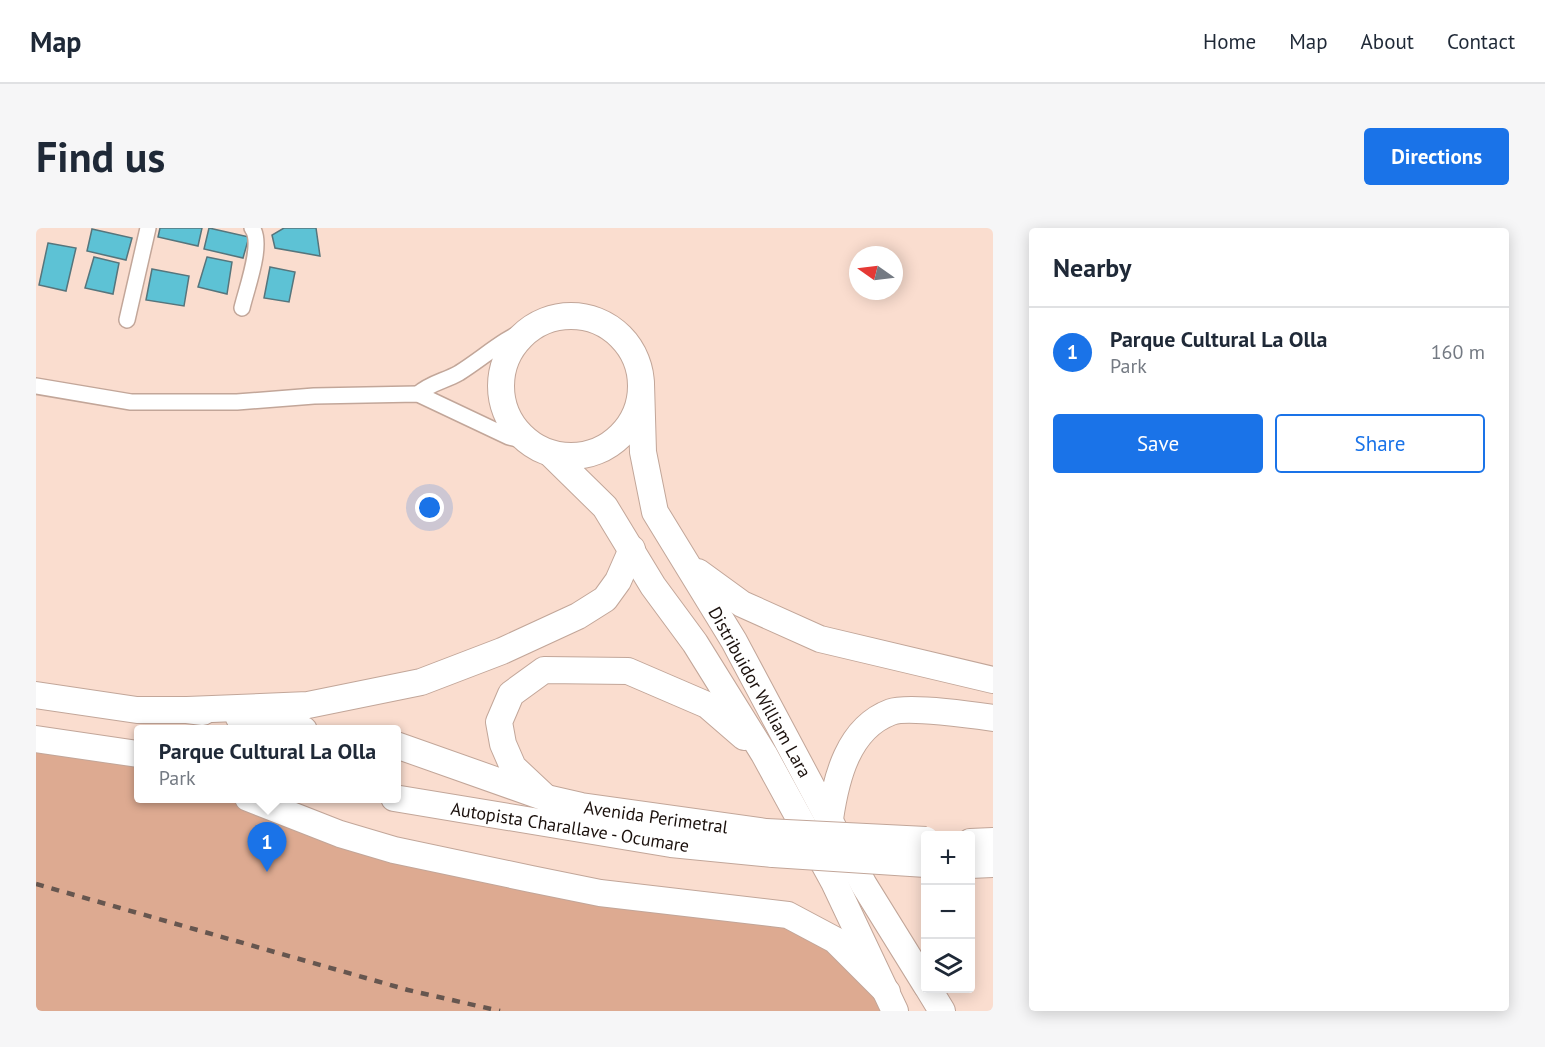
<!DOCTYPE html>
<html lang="en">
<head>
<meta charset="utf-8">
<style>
  :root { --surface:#fff; --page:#f6f6f7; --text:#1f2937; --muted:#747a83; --line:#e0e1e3; --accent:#1a73e8 }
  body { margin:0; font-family:"PT Sans",sans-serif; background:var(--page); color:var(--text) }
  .controls { position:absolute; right:18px; bottom:18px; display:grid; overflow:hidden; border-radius:6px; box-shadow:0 3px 15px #0003 }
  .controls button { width:54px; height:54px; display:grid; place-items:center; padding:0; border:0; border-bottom:2px solid var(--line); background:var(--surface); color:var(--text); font:30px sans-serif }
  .compass { position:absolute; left:813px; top:18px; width:54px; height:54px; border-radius:50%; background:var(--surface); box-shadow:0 3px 15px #0003; rotate:284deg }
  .you { position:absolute; left:394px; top:280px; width:21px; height:21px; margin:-15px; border:4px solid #fff; border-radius:50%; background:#1a73e8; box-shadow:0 0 0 9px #1a73e833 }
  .badge { display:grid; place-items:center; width:39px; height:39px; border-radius:50%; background:var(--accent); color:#fff; font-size:20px; font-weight:700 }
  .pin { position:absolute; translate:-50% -50px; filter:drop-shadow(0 2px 3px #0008) }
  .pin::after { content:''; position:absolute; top:32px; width:21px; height:18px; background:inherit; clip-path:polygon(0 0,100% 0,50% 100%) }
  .popup { position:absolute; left:98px; top:497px; width:267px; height:78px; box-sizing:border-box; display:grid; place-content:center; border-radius:6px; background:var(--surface); filter:drop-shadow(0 2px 4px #0005); font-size:20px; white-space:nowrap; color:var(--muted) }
  .popup b { font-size:22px; color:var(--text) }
  .popup::after { content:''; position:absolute; left:50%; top:100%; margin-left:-12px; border:12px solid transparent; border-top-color:var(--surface) }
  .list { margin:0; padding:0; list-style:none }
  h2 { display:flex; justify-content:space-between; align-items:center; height:78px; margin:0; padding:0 24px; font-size:26px }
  h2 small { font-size:20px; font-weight:400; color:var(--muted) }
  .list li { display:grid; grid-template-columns:39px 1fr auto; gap:18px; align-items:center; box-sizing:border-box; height:90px; padding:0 24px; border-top:2px solid var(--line) }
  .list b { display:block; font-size:22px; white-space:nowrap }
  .list p { margin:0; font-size:20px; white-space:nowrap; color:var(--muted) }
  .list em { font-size:20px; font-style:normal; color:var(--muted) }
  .actions { display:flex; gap:12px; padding:18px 24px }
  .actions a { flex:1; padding:14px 0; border:2px solid var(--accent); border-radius:6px; text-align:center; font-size:21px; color:var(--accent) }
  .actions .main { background:var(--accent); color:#fff }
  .icon { flex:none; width:33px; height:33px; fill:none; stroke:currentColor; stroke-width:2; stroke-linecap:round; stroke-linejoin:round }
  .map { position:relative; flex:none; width:957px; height:783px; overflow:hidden; border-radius:6px }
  header { display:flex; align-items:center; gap:36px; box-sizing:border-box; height:84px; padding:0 30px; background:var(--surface); border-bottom:2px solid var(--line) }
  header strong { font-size:28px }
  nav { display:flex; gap:33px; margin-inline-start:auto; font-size:21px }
  .intro { display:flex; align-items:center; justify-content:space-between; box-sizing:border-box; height:144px; padding:0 36px }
  h1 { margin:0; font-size:42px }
  .button { padding:15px 27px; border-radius:6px; background:var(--accent); color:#fff; font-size:21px; font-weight:700 }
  main { display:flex; gap:36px; padding:0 36px }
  aside { flex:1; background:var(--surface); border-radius:6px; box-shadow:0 3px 15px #0003 }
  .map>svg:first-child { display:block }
  .park { fill:#ddaa91 }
  .building { fill:#5dc2d5; stroke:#56757c; stroke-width:1.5 }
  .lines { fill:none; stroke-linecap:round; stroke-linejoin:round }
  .minor-casing { stroke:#c2a699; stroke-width:18 }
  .trunk-casing { stroke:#c2a699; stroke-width:28 }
  .minor { stroke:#fff; stroke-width:15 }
  .trunk { stroke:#fff; stroke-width:26 }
  .rail { stroke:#66564f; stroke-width:4.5; stroke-dasharray:8 8; stroke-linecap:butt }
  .trunk-bridge-casing { stroke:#c2a699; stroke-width:28; stroke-linecap:butt }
  .trunk-bridge { stroke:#fff; stroke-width:26 }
  .labels { text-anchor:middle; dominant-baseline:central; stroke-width:4.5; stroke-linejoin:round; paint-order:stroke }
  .street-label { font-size:18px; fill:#1b110d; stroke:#fff }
</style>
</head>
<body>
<header>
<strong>Map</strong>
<nav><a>Home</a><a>Map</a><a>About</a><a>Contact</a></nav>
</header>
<div class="intro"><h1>Find us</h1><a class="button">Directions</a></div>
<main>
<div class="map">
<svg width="957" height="783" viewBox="0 0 957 783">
  <rect width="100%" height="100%" fill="#faddcf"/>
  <!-- park -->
  <path class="park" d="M0,511L102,526V570L212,571L304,606L752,687L859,783H0Z"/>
  <!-- building -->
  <g class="building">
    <path d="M124,0H166L162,18L122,9Z"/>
    <path d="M173,0L213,9L207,30L168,21Z"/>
    <path d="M248,0H280L284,28L239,20L236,7Z"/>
    <path d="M56,1L96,10L90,32L51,23Z"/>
    <path d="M12,15L40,20L30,63L3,57Z"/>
    <path d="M58,29L83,35L77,66L49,60Z"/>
    <path d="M171,29L196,34L191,66L162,59Z"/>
    <path d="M234,39L259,44L253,74L228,70Z"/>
    <path d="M116,41L153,48L148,78L110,72Z"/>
  </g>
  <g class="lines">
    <defs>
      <g id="minor">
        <path d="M206,80C210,62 228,15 216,0"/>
        <path d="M91,92L112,0"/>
        <path d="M0,158L95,174H201L278,168L382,166L473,209L490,213"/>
        <path d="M382,166C394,155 409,153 423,145C447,130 467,111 494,100"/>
      </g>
      <g id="trunk">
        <circle cx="535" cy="158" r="70"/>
        <path d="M605,156L607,224L619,284L698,413L828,657L890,757"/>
        <path d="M516,227L569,279L617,358L659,415L728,526L798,654L859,783"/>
        <path d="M662,344L706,376L784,411L957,452"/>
        <path d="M0,467L101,482H151L167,484"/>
        <path d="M151,482L272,477L385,454L466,423L542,388L569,371L582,353L596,321"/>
        <path d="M203,490L268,502"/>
        <path d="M0,511L102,526"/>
        <path d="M360,517L510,570L545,578L730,604"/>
        <path d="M212,570L304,606L358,622L495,651L564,665L752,687L799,712L851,764"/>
        <path d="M358,570L635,616L737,626"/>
        <path d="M510,570L477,539L467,516L463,494L475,466L508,442L592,443L671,477L708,509"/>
        <path d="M794,591C800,550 812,500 855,484C872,478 937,487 957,490"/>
        <path d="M934,614L957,613"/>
        <path d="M934,637L957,636"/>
        <path d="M892,760L906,783"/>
      </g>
    </defs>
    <!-- minor casing -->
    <use href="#minor" class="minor-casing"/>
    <!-- trunk casing -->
    <use href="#trunk" class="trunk-casing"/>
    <!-- minor -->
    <use href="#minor" class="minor"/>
    <!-- trunk -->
    <use href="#trunk" class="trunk"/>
    <!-- rail -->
    <path class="rail" d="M0,656L372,762L464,783"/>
    <defs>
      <g id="trunk-bridge">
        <path d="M730,604L890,612"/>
        <path d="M737,626L890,636"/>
      </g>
    </defs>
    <!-- trunk-bridge casing -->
    <use href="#trunk-bridge" class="trunk-bridge-casing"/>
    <!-- trunk-bridge -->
    <use href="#trunk-bridge" class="trunk-bridge"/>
  </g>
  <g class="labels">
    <!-- street labels -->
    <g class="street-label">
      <text transform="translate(724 464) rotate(61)">Distribuidor William Lara</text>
      <text transform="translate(620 589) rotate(8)">Avenida Perimetral</text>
      <text transform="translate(534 599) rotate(9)">Autopista Charallave - Ocumare</text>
    </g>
  </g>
</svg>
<div class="controls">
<button>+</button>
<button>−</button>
<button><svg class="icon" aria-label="layers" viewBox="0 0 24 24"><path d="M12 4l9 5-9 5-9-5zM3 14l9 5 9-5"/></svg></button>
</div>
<svg class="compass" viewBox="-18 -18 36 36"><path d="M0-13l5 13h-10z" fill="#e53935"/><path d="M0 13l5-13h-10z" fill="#747a83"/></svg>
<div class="you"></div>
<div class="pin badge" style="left:231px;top:644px">1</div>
<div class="popup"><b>Parque Cultural La Olla</b>Park</div>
</div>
<aside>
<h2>Nearby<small></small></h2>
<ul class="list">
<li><span class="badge">1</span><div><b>Parque Cultural La Olla</b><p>Park</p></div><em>160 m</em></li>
</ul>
<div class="actions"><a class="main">Save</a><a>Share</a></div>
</aside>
</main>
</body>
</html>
